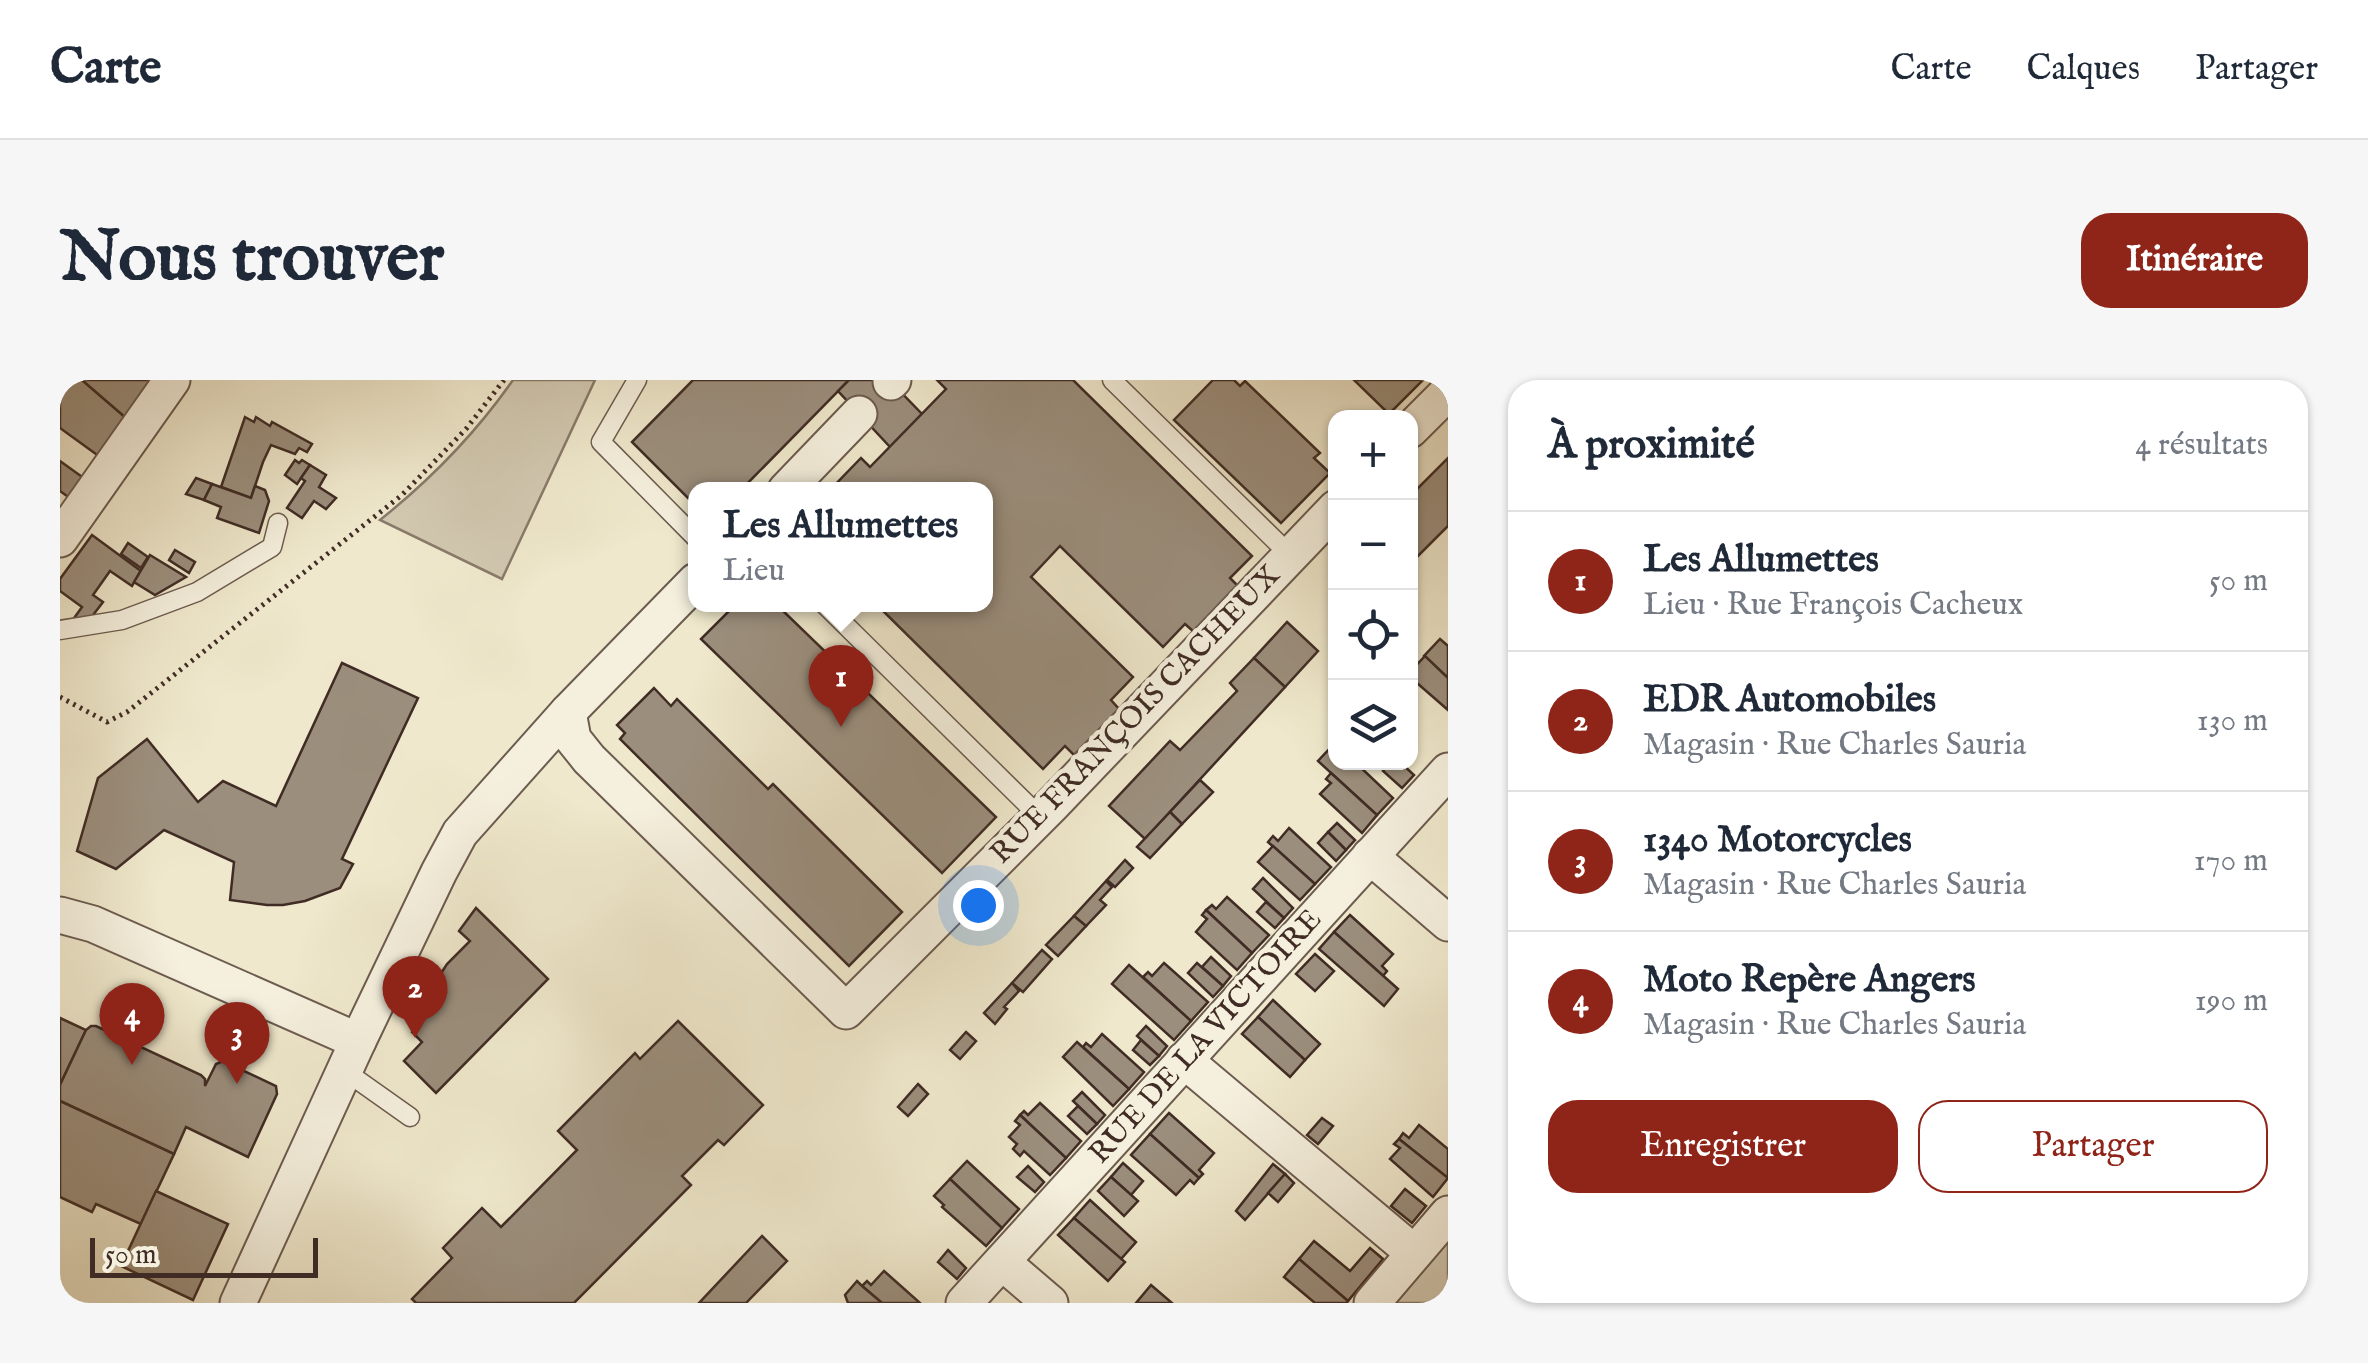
<!DOCTYPE html>
<html lang="fr">
<head>
<meta charset="utf-8">
<style>
  :root { --surface:#fff; --page:#f6f6f7; --text:#1f2937; --muted:#747a83; --line:#e0e1e3; --accent:#8f2418 }
  body { margin:0; font-family:"IM FELL English",serif; background:var(--page); color:var(--text) }
  .controls { position:absolute; right:30px; top:30px; display:grid; overflow:hidden; border-radius:20px; box-shadow:0 2px 8px #0004 }
  .controls button { width:90px; height:90px; display:grid; place-items:center; padding:0; border:0; border-bottom:2px solid var(--line); background:var(--surface); color:var(--text); font:50px sans-serif }
  .scale { position:absolute; left:30px; bottom:25px; width:228px; box-sizing:border-box; padding-left:10px; border:5px solid #402c25; border-top:0; font-size:28px; line-height:35px; white-space:nowrap; color:#402c25; -webkit-text-stroke:8px #f5f0de; paint-order:stroke }
  .you { position:absolute; left:918px; top:525px; width:35px; height:35px; margin:-25px; border:8px solid #fff; border-radius:50%; background:#1a73e8; box-shadow:0 0 0 15px #1a73e833 }
  .badge { display:grid; place-items:center; width:65px; height:65px; border-radius:50%; background:var(--accent); color:#fff; font-size:32px; font-weight:700 }
  .pin { position:absolute; translate:-50% -82px; filter:drop-shadow(0 2px 5px #0008) }
  .pin::after { content:''; position:absolute; top:52px; width:35px; height:30px; background:inherit; clip-path:polygon(0 0,100% 0,50% 100%) }
  .popup { position:absolute; left:628px; top:102px; width:305px; height:130px; box-sizing:border-box; display:grid; place-content:center; border-radius:20px; background:var(--surface); filter:drop-shadow(0 2px 8px #0005); font-size:32px; white-space:nowrap; color:var(--muted) }
  .popup b { font-size:38px; color:var(--text) }
  .popup::after { content:''; position:absolute; left:50%; top:100%; margin-left:-20px; border:20px solid transparent; border-top-color:var(--surface) }
  .list { margin:0; padding:0; list-style:none }
  h2 { display:flex; justify-content:space-between; align-items:center; height:130px; margin:0; padding:0 40px; font-size:42px }
  h2 small { font-size:32px; font-weight:400; color:var(--muted) }
  .list li { display:grid; grid-template-columns:65px 1fr auto; gap:30px; align-items:center; box-sizing:border-box; height:140px; padding:0 40px; border-top:2px solid var(--line) }
  .list b { display:block; font-size:38px; white-space:nowrap }
  .list p { margin:0; font-size:32px; white-space:nowrap; color:var(--muted) }
  .list em { font-size:32px; font-style:normal; color:var(--muted) }
  .actions { display:flex; gap:20px; padding:30px 40px }
  .actions a { flex:1; padding:22px 0; border:2px solid var(--accent); border-radius:30px; text-align:center; font-size:35px; color:var(--accent) }
  .actions .main { background:var(--accent); color:#fff }
  .icon { flex:none; width:55px; height:55px; fill:none; stroke:currentColor; stroke-width:2; stroke-linecap:round; stroke-linejoin:round }
  .map { position:relative; flex:none; width:1388px; height:923px; overflow:hidden; border-radius:30px }
  header { display:flex; align-items:center; gap:60px; box-sizing:border-box; height:140px; padding:0 50px; background:var(--surface); border-bottom:2px solid var(--line) }
  header strong { font-size:48px }
  nav { display:flex; gap:55px; margin-inline-start:auto; font-size:35px }
  .intro { display:flex; align-items:center; justify-content:space-between; box-sizing:border-box; height:240px; padding:0 60px }
  h1 { margin:0; font-size:70px }
  .button { padding:25px 45px; border-radius:30px; background:var(--accent); color:#fff; font-size:35px; font-weight:700 }
  main { display:flex; gap:60px; padding:0 60px }
  aside { flex:1; background:var(--surface); border-radius:30px; box-shadow:0 2px 8px #0004 }
  .map>svg:first-child { display:block }
  .green { fill:#d1c8b0; stroke:#887a6a; stroke-width:2.5 }
  .building { fill:#9b8e7c; stroke:#402c25; stroke-width:2.5 }
  .lines { fill:none; stroke-linecap:round; stroke-linejoin:round }
  .service-casing { stroke:#6c5b4f; stroke-width:21 }
  .minor-casing { stroke:#6c5b4f; stroke-width:39 }
  .path { stroke:#402c25; stroke-width:5; stroke-dasharray:2.5 5; stroke-linecap:butt }
  .service { stroke:#f5f0de; stroke-width:18 }
  .minor { stroke:#f5f0de; stroke-width:35 }
  .labels { text-anchor:middle; dominant-baseline:central; stroke-width:9; stroke-linejoin:round; paint-order:stroke }
  .street-label { font-size:30px; fill:#402c25; stroke:#f5f0de }
</style>
</head>
<body>
<header>
<strong>Carte</strong>
<nav><a>Carte</a><a>Calques</a><a>Partager</a></nav>
</header>
<div class="intro"><h1>Nous trouver</h1><a class="button">Itinéraire</a></div>
<main>
<div class="map">
<svg width="1388" height="923" viewBox="0 0 1388 923">
  <rect width="100%" height="100%" fill="#efe8cc"/>
  <filter id="stains"><feTurbulence type="fractalNoise" baseFrequency=".002" numOctaves="4"/><feColorMatrix values="0 0 0 0 .2 0 0 0 0 .09 0 0 0 0 .02 0 0 0 .5 -.17"/></filter>
  <radialGradient id="worn" r=".72"><stop offset=".6" stop-color="#630" stop-opacity="0"/><stop offset="1" stop-color="#630" stop-opacity=".3"/></radialGradient>
  <!-- green -->
  <g class="green">
    <path d="M453,0H535L442,199L320,140C370,100 416,53 453,0Z"/>
    <path d="M1388,854V923H1329Z"/>
  </g>
  <!-- building -->
  <g class="building">
    <path d="M8,0H22L66,38L40,77L0,48V10Z"/>
    <path d="M22,0H92L66,38Z"/>
    <path d="M633,0H789L681,110H636V126L572,62Z"/>
    <path d="M789,0H829L862,34L830,67L778,11Z"/>
    <path d="M877,0H1013L1192,176L1170,198L1179,207L1134,252L1125,244L1103,267L1000,166L971,197L1073,297L1051,320L1059,329L1014,375L1005,366L983,389L817,225H926V110H770L801,78L810,87L886,9Z"/>
    <path d="M1153,0H1174L1180,6L1185,1L1260,73L1254,78L1270,93L1221,143L1114,40Z"/>
    <path d="M1294,0H1363L1329,34Z"/>
    <path d="M185,37L194,42L196,37L210,46L212,42L252,64L247,72L239,68L235,74L211,65L203,82L191,118L161,107Z"/>
    <path d="M1388,78V146L1350,184V116Z"/>
    <path d="M235,80L239,83L242,80L250,85L237,104L225,95Z"/>
    <path d="M0,81L25,99L11,119L0,111Z"/>
    <path d="M250,85L266,95L259,107L276,118L266,129L254,121L242,138L227,128L245,101L241,98Z"/>
    <path d="M136,98L152,104L144,120L126,114Z"/>
    <path d="M152,104L191,118L195,106L205,110L209,121L199,153L157,138L161,127L144,120Z"/>
    <path d="M32,155L81,191L72,206L50,191L33,215L43,222L30,239L12,241L22,227L0,211V199Z"/>
    <path d="M68,163L88,177L81,188L61,174Z"/>
    <path d="M115,170L135,182L129,193L109,180Z"/>
    <path d="M90,175L126,197L95,215L74,202Z"/>
    <path d="M675,225H717L936,437L882,493L641,259Z"/>
    <path d="M1227,242L1258,271L1225,307L1194,278Z"/>
    <path d="M1380,259L1388,266V298L1364,276Z"/>
    <path d="M1365,276L1388,298V330L1350,297V292Z"/>
    <path d="M1194,278L1225,307L1085,459L1049,426L1110,361L1120,370L1177,311L1170,303Z"/>
    <path d="M282,283L358,318L282,479L293,484L280,508L245,521L223,525H207L170,520L174,482L104,450L56,489L17,471L38,398L87,359L138,422L163,401L216,426Z"/>
    <path d="M594,308L611,326L617,319L708,409L713,404L842,532L789,586L560,359L565,353L557,345Z"/>
    <path d="M1276,362V382H1295L1333,418L1317,435L1258,381Z"/>
    <path d="M1331,382H1340L1354,395L1342,408L1323,391Z"/>
    <path d="M1271,393L1317,435L1302,453L1260,414L1271,403L1266,399Z"/>
    <path d="M1140,400L1153,412L1122,444L1110,432Z"/>
    <path d="M1110,432L1122,444L1090,478L1077,467Z"/>
    <path d="M1277,443L1295,460L1286,470L1268,452Z"/>
    <path d="M1229,448L1271,487L1255,504L1208,462L1213,456L1218,461Z"/>
    <path d="M1268,452L1286,470L1276,481L1258,463Z"/>
    <path d="M1213,466L1255,504L1240,520L1198,482Z"/>
    <path d="M1065,480L1073,488L1055,507L1047,500Z"/>
    <path d="M1203,498L1233,528L1224,538L1193,509Z"/>
    <path d="M1046,501L1052,507L1040,520L1046,525L1026,546L1014,536Z"/>
    <path d="M1167,517L1209,555L1192,573L1146,530L1152,525L1156,529Z"/>
    <path d="M1206,522L1224,538L1215,548L1197,532Z"/>
    <path d="M416,528L488,599L376,713L344,681L362,662L352,652L360,639L386,612L376,601L387,584L410,561L399,551Z"/>
    <path d="M1146,530L1192,573L1177,590L1136,552L1147,539L1142,535Z"/>
    <path d="M1290,535L1333,574L1322,586L1327,591L1323,596L1274,552Z"/>
    <path d="M1014,536L1026,546L998,576L986,565Z"/>
    <path d="M1274,552L1338,609L1324,626L1259,569Z"/>
    <path d="M982,570L992,579L963,612L952,603Z"/>
    <path d="M1255,574L1274,591L1255,611L1236,594Z"/>
    <path d="M1151,577L1171,596L1163,606L1142,587Z"/>
    <path d="M1104,583L1148,622L1131,641L1083,597L1088,592L1092,596Z"/>
    <path d="M1137,583L1163,606L1153,617L1128,593Z"/>
    <path d="M1069,585L1131,641L1114,660L1052,604Z"/>
    <path d="M952,603L959,611L944,627L947,629L935,644L924,633Z"/>
    <path d="M1213,620L1260,664L1245,680L1198,637Z"/>
    <path d="M1198,637L1245,680L1230,697L1182,654Z"/>
    <path d="M0,638L26,650L0,705Z"/>
    <path d="M618,641L703,725L664,765L658,760L622,796L631,805L514,923H356L352,919L392,878L383,868L422,828L441,847L517,770L498,751L575,673L580,679Z"/>
    <path d="M31,646H36L141,695L145,699V706L156,684L163,681L216,706L217,714L188,777L126,747L114,774L0,721V705L26,650Z"/>
    <path d="M1086,646L1107,666L1099,676L1077,656Z"/>
    <path d="M906,652L916,661L900,679L890,670Z"/>
    <path d="M1042,654L1084,692L1069,709L1023,667L1026,663L1031,667Z"/>
    <path d="M1081,660L1099,676L1090,685L1073,670Z"/>
    <path d="M1017,662L1069,709L1053,726L1003,677Z"/>
    <path d="M858,704L868,714L848,736L838,727Z"/>
    <path d="M1022,712L1045,735L1037,744L1013,721Z"/>
    <path d="M0,721L114,774L81,844L36,824L32,832L0,817Z"/>
    <path d="M980,723L1021,761L1006,778L960,735L964,731L968,735Z"/>
    <path d="M1018,726L1037,744L1027,754L1008,736Z"/>
    <path d="M1109,733L1154,773L1139,790L1143,794L1139,798L1090,754Z"/>
    <path d="M960,735L1006,778L990,795L964,771L960,776L953,769L957,764L949,757L960,745L955,741Z"/>
    <path d="M1262,738L1273,746L1258,764L1247,755Z"/>
    <path d="M1359,745L1388,769V798L1339,759L1343,753L1349,758Z"/>
    <path d="M1090,754L1139,798L1134,804L1130,800L1116,815L1071,775Z"/>
    <path d="M1339,759L1388,798L1373,817L1330,779L1340,768L1334,764Z"/>
    <path d="M907,781L959,829L942,848L890,799Z"/>
    <path d="M1063,783L1083,801L1071,815L1051,797Z"/>
    <path d="M1213,784L1225,794L1185,840L1176,831Z"/>
    <path d="M968,786L984,802L975,812L957,797Z"/>
    <path d="M1225,794L1234,803L1218,822L1208,813Z"/>
    <path d="M1051,797L1078,821L1064,836L1038,811Z"/>
    <path d="M890,799L942,848L926,866L882,827L884,825L874,816Z"/>
    <path d="M1345,809L1366,826L1352,843L1331,826Z"/>
    <path d="M96,811L168,844L133,920L61,886Z"/>
    <path d="M1030,820L1076,862L1061,879L1014,838Z"/>
    <path d="M1014,838L1065,882L1048,901L998,855Z"/>
    <path d="M702,856L727,881L686,923H639Z"/>
    <path d="M1254,861L1290,891L1310,868L1323,879L1288,921L1239,879Z"/>
    <path d="M888,870L906,888L897,899L878,882Z"/>
    <path d="M1239,879L1288,921L1286,923H1255L1224,897Z"/>
    <path d="M824,891L860,923H822L802,906L807,901L811,905Z"/>
    <path d="M797,901L802,906L822,923H788L785,915Z"/>
    <path d="M1091,905L1112,923H1076Z"/>
  </g>
  <g class="lines">
    <defs>
      <g id="service">
        <path d="M577,0L541,62L636,158"/>
        <path d="M1052,0L1230,175"/>
        <path d="M765,225L980,437"/>
        <path d="M0,250L62,240L137,212L212,167L218,143"/>
        <path d="M285,691L350,737"/>
      </g>
      <g id="minor">
        <path d="M831,2L833,0"/>
        <path d="M1350,50L1388,12"/>
        <path d="M726,110L799,34"/>
        <path d="M0,159L112,0"/>
        <path d="M508,332L513,359L529,379L786,631L991,426L1276,128"/>
        <path d="M1310,476L1388,543"/>
        <path d="M0,535L33,544L298,661L178,923"/>
        <path d="M298,661L379,492L400,453L508,332L636,201"/>
        <path d="M1124,680L1354,873"/>
        <path d="M942,882L990,923"/>
        <path d="M904,923L1388,391"/>
        <path d="M1312,923L1388,834"/>
      </g>
    </defs>
    <!-- service casing -->
    <use href="#service" class="service-casing"/>
    <!-- minor casing -->
    <use href="#minor" class="minor-casing"/>
    <!-- path -->
    <path class="path" d="M0,317L47,342L67,332L342,115L406,49L444,0"/>
    <!-- service -->
    <use href="#service" class="service"/>
    <!-- minor -->
    <use href="#minor" class="minor"/>
  </g>
  <g class="labels">
    <!-- street labels -->
    <g class="street-label">
      <text transform="translate(1076 335) rotate(-46)">RUE FRANÇOIS CACHEUX</text>
      <text transform="translate(1146 657) rotate(-48)">RUE DE LA VICTOIRE</text>
    </g>
  </g>
  <rect width="100%" height="100%" filter="url(#stains)"/>
  <rect width="100%" height="100%" fill="url(#worn)"/>
</svg>
<div class="controls">
<button>+</button>
<button>−</button>
<button><svg class="icon" aria-label="locate" viewBox="0 0 24 24"><circle cx="12" cy="12" r="6"/><path d="M12 2v4M12 18v4M2 12h4M18 12h4"/></svg></button>
<button><svg class="icon" aria-label="layers" viewBox="0 0 24 24"><path d="M12 4l9 5-9 5-9-5zM3 14l9 5 9-5"/></svg></button>
</div>
<div class="scale">50 m</div>
<div class="you"></div>
<div class="pin badge" style="left:781px;top:347px">1</div>
<div class="popup"><b>Les Allumettes</b>Lieu</div>
<div class="pin badge" style="left:355px;top:658px">2</div>
<div class="pin badge" style="left:177px;top:704px">3</div>
<div class="pin badge" style="left:72px;top:685px">4</div>
</div>
<aside>
<h2>À proximité<small>4 résultats</small></h2>
<ul class="list">
<li><span class="badge">1</span><div><b>Les Allumettes</b><p>Lieu · Rue François Cacheux</p></div><em>50 m</em></li>
<li><span class="badge">2</span><div><b>EDR Automobiles</b><p>Magasin · Rue Charles Sauria</p></div><em>130 m</em></li>
<li><span class="badge">3</span><div><b>1340 Motorcycles</b><p>Magasin · Rue Charles Sauria</p></div><em>170 m</em></li>
<li><span class="badge">4</span><div><b>Moto Repère Angers</b><p>Magasin · Rue Charles Sauria</p></div><em>190 m</em></li>
</ul>
<div class="actions"><a class="main">Enregistrer</a><a>Partager</a></div>
</aside>
</main>
</body>
</html>
